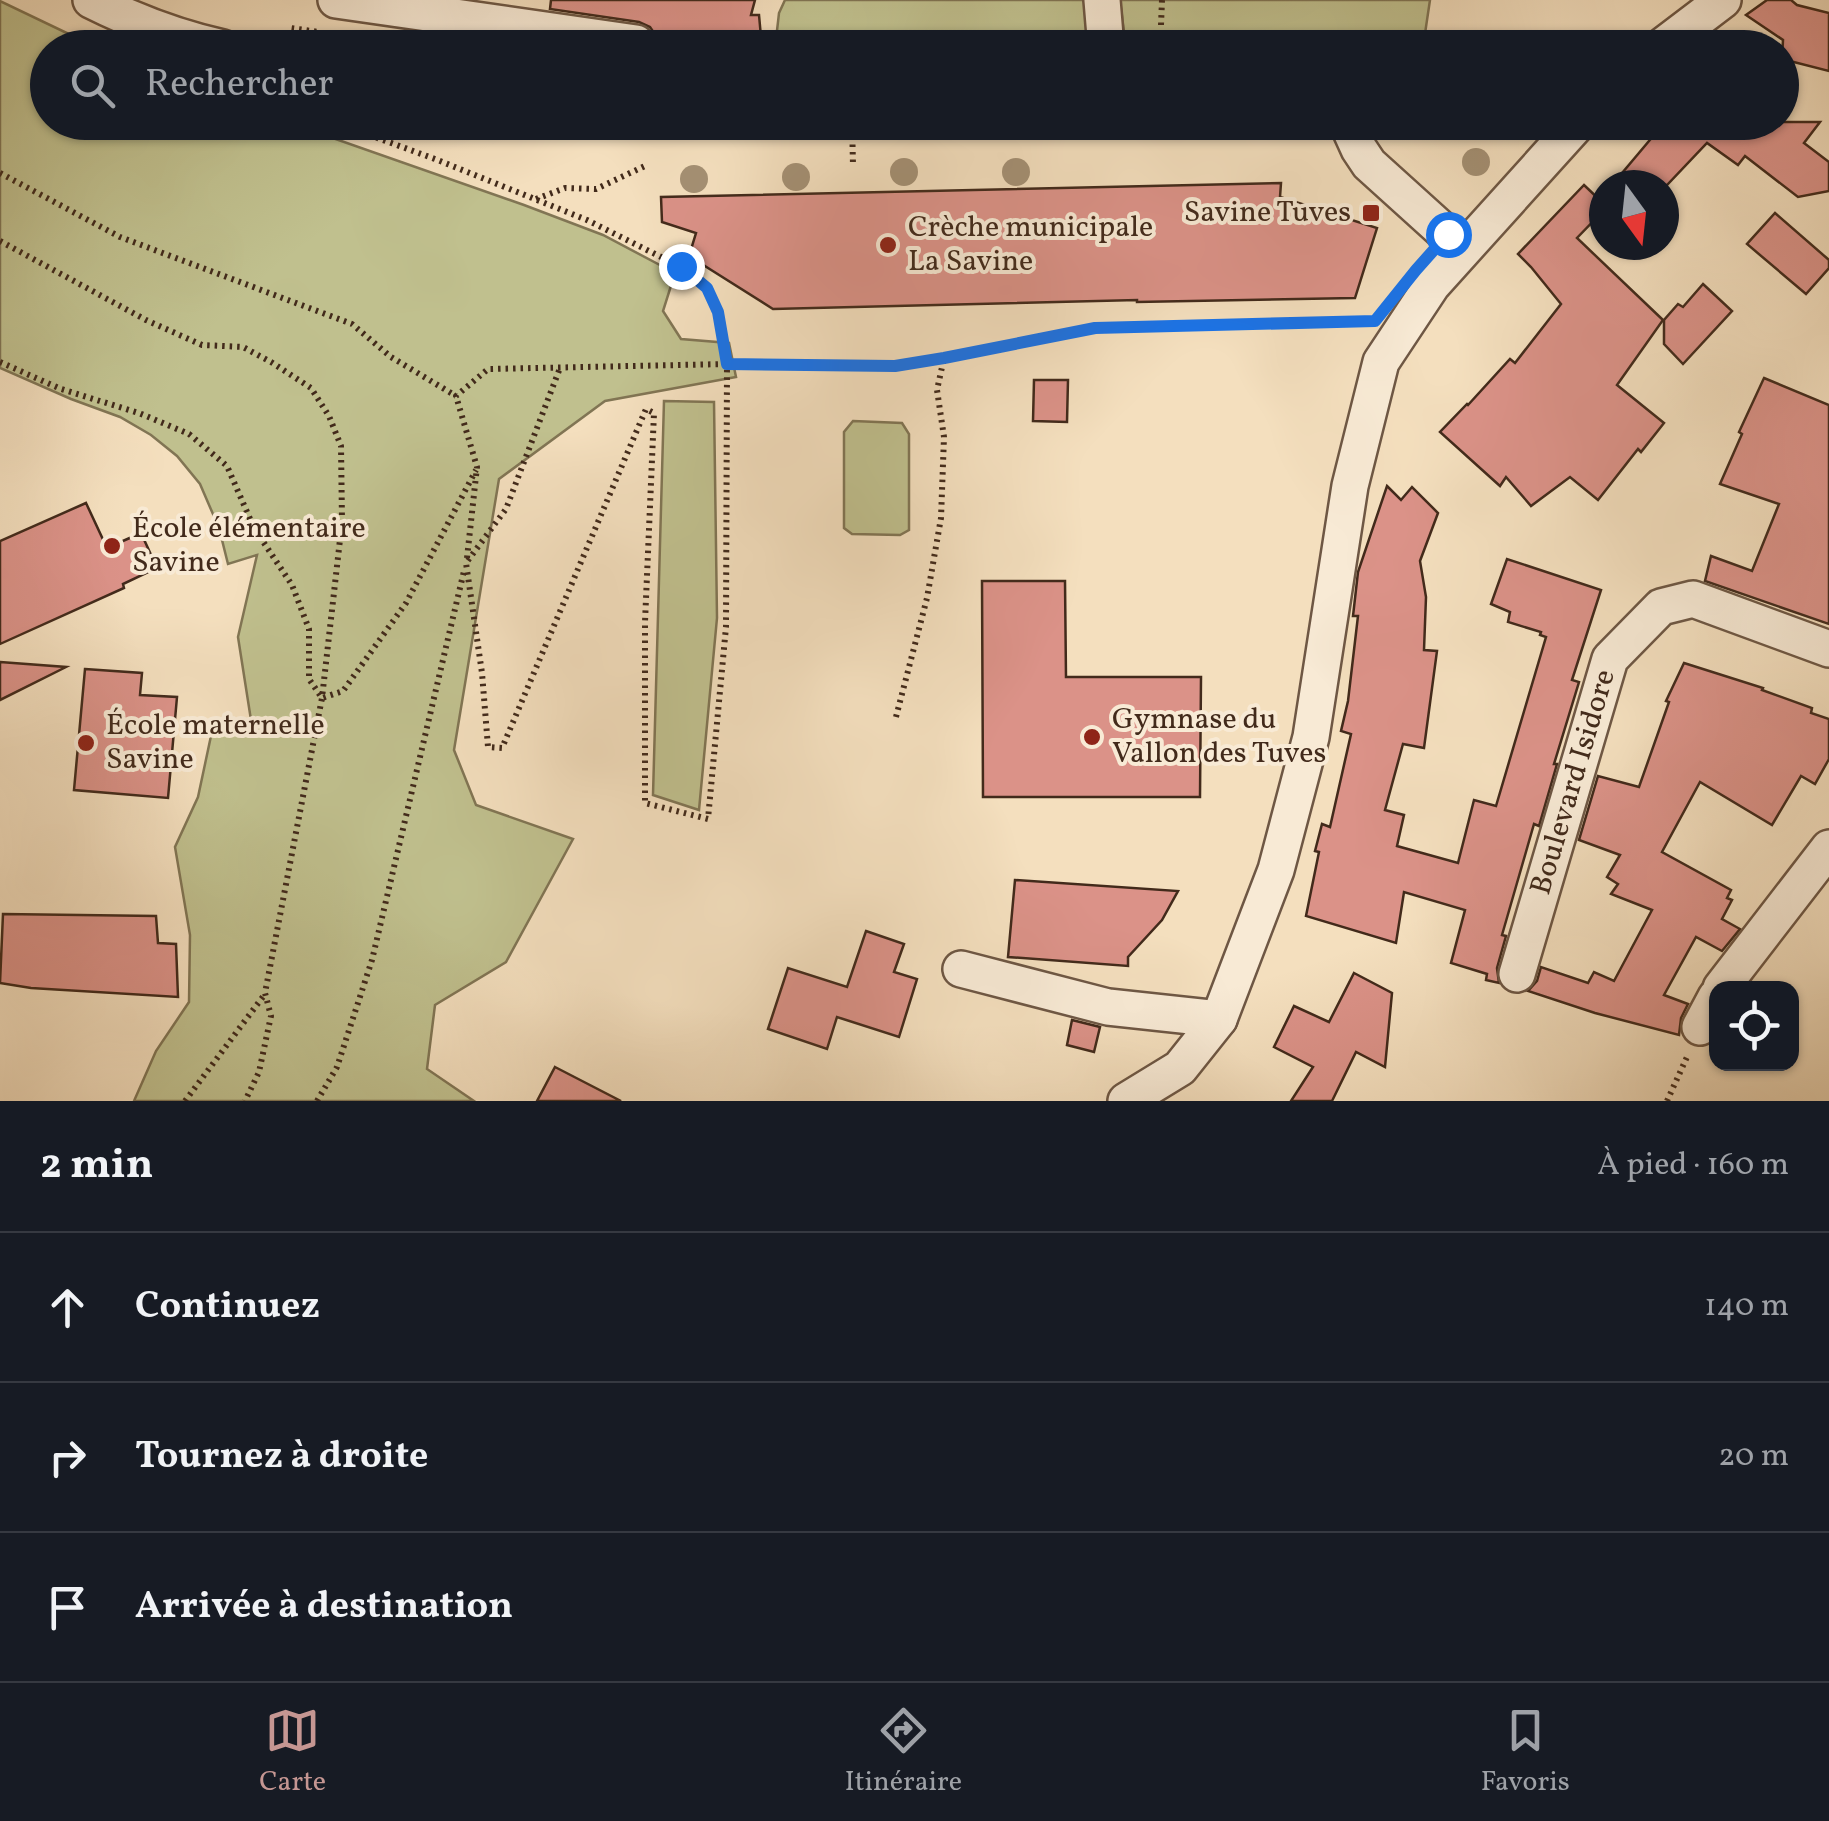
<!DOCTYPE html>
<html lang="fr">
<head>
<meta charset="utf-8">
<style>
  :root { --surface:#171b24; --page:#20242c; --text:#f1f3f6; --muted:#9ea1a6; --line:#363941; --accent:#c59692 }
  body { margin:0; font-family:Vollkorn,serif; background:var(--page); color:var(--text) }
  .controls { position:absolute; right:30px; bottom:30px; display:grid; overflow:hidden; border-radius:20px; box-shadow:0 2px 8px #0004 }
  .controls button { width:90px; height:90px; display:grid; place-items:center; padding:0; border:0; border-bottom:2px solid var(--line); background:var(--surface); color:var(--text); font:50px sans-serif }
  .compass { position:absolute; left:1589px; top:170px; width:90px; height:90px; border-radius:50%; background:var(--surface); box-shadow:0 2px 8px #0004; rotate:165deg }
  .stop { position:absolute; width:30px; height:30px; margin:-22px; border:8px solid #1a73e8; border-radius:50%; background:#fff }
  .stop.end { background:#1a73e8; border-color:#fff; box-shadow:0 2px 10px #0008 }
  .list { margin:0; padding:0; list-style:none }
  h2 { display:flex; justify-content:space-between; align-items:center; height:130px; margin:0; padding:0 40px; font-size:42px }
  h2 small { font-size:32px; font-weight:400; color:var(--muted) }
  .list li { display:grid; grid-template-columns:65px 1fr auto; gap:30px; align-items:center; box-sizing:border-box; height:150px; padding:0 40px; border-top:2px solid var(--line) }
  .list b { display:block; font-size:38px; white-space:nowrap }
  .list em { font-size:32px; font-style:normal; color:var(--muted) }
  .icon { flex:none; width:55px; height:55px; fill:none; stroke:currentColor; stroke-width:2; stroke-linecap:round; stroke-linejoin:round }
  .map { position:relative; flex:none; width:1829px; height:1101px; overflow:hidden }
  .search { position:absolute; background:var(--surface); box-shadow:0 2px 8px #0004; left:30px; right:30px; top:30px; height:110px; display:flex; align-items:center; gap:25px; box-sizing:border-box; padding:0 35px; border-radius:55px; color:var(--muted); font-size:38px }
  .sheet { height:580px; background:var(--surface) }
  nav { display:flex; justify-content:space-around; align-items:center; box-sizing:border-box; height:140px; border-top:2px solid var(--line); background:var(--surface); font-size:28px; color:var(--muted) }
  nav a { display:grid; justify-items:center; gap:5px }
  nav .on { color:var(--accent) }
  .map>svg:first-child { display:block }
  .green { fill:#c0c08e; stroke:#817554; stroke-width:2.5 }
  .building { fill:#db9288; stroke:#422a1b; stroke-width:2.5 }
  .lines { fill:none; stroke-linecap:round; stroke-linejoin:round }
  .minor-casing { stroke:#6e5744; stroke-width:40 }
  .path { stroke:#422a1b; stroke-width:6; stroke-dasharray:2.5 5; stroke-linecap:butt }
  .minor { stroke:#f8ead5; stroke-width:35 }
  .tree { fill:#a49074 }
  .route { stroke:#1a73e8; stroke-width:12 }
  .poi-dot { fill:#8f2418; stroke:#f8ead5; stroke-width:4 }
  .labels { text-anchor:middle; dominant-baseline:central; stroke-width:8; stroke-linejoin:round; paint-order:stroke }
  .poi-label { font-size:30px; fill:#422a1b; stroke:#f8ead5; text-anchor:start }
  .street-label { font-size:30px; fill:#422a1b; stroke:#f8ead5 }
</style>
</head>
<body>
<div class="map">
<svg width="1829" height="1101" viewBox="0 0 1829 1101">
  <rect width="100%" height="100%" fill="#f4dfbe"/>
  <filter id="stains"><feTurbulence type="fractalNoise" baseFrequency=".002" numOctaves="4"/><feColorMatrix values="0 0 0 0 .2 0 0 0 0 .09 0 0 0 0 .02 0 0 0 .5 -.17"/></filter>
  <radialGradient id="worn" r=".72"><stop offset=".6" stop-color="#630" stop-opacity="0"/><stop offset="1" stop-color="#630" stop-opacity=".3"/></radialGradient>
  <!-- green -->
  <g class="green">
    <path d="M785,0H1084L1091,47L775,48L779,13Z"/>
    <path d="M1120,0H1430L1423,47L1126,48Z"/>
    <path d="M0,1L96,47L48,48V122L290,123L524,205L603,235L675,273L663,311L681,339L729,343L736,377L605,401L499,479L454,750L476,805L573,839L506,962L435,1005L427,1069L474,1101H134L156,1051L189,1002L190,935L175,847L198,797L211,736L251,720L238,637L257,555L228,564L219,528L200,484L177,456L151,435L120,417L71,399L0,368Z"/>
    <path d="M664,401L714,402L717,618L699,810L653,795Z"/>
    <path d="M853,421L902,423L909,434V530L900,535L852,534L844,528V432Z"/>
  </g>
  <!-- building -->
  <g class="building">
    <path d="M551,0H755L751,15H759L762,48H705L704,33L662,38L656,36L650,27L639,22L550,9Z"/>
    <path d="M1767,0H1791L1797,5L1829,13V71L1782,59L1783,40L1746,15Z"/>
    <path d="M1665,122H1820L1804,143L1829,162V191L1798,197L1745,156L1738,165L1707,143L1667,185H1612Z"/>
    <path d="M1281,183L1280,197L1377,228L1355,298L1137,302V300L773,309L689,256L696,233L662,222L661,197Z"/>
    <path d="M1584,185L1604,204V210L1577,238L1663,320L1617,385L1664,423L1641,452L1638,449L1598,500L1570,477L1531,506L1506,477L1500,486L1440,432L1467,404L1468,405L1510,359L1515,363L1561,304L1531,267L1518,254Z"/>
    <path d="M1775,213L1829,260V268L1806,294L1747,244Z"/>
    <path d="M1703,284L1732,311L1683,364L1664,344V320L1678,304L1683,307Z"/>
    <path d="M1764,378L1829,405V624L1705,581L1711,556L1752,571L1779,504L1720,484L1742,434L1739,432Z"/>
    <path d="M1034,380H1068L1067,422L1033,421Z"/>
    <path d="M1387,486L1401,500L1412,487L1438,513L1420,561L1426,597L1424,650L1437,651L1424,748L1403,744L1385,810L1404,815L1397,846L1458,863L1474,800L1496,806L1546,637L1540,635L1541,632L1508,622L1510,612L1491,604L1507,559L1601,590L1572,680L1579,682L1554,764H1557L1539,826L1534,824L1502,935L1506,936L1497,968L1499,983L1486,980L1487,974L1451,963L1465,910L1404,892L1396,943L1306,916L1319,852L1315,851L1322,824L1330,827L1351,734L1341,731L1348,701L1358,616H1353L1358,572Z"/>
    <path d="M86,503L107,548L141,533L157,568L123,584L124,588L0,644V541Z"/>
    <path d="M982,581H1065L1066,677H1201L1200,797H983Z"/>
    <path d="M0,662L66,667L0,700Z"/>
    <path d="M1684,663L1763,688L1762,690L1812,708L1811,713L1829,719V759L1815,784L1801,776L1772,825L1700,782L1662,852L1731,890L1727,898L1732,900L1722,919L1740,929L1722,951L1696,937L1664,995L1688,1004L1681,1018L1679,1035L1595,1013L1528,991L1537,981L1541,967L1588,983L1594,972L1614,981L1652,910L1611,894L1618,884L1607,877L1620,855L1579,840L1598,776L1639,787L1669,702L1666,701Z"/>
    <path d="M85,669L142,673L140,695L177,697L168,798L74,790Z"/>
    <path d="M1015,880L1178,891L1162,920L1128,957V966L1008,957Z"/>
    <path d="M3,914L156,916L158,943L176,944L178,997L31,988L0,983Z"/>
    <path d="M866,931L904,944L894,972L917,979L899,1037L837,1017L827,1049L768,1029L788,968L847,987Z"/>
    <path d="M1354,973L1392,993L1385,1067L1356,1052L1332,1101H1291L1313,1067L1274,1047L1294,1006L1329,1022Z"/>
    <path d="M1072,1020L1100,1027L1094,1052L1067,1045Z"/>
    <path d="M555,1067L621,1101H537Z"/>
  </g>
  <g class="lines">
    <defs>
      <g id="minor">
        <path d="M91,0C133,21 177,38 223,48"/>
        <path d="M336,0L636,43"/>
        <path d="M1102,0L1106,48"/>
        <path d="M1660,48L1723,0"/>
        <path d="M1349,127L1359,149L1369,164L1463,249"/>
        <path d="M961,969L1108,1007L1219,1019"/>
        <path id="s1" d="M1517,974L1610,659L1661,607L1693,599L1829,649"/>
        <path d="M1721,988L1829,848"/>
        <path d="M1700,1027L1716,997"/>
        <path d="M1126,1101L1180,1068L1219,1019L1276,870L1311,737L1350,486L1381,362L1432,285L1579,122"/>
      </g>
    </defs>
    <!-- minor casing -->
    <use href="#minor" class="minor-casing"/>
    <!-- path -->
    <g class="path">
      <path d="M1161,25L1162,0"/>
      <path d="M284,48L290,28L319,32"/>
      <path d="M334,122L435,159L587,220L681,267L707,288L718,311L727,364L726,627L708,819L645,803V622L654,413L646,409L502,748L488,747L482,673L466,563L506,509L560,368"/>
      <path d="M852,122L853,165"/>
      <path d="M0,173L120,237L352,324L391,357L456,396"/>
      <path d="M536,199L565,188L596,189L647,165"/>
      <path d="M0,241L146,320L202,345L243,347L271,362L311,388L329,416L341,446L342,522L322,698L265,993L271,1016L259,1072L245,1101"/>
      <path d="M0,362L61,389L139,413L189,434L227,466L254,528L292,585L309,629V679L322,698L343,691L406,603L476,470"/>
      <path d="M467,558L477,467L456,396L488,369L727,364L895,365L944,358L1095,328L1368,321"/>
      <path d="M896,717L927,598L941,518L944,437L937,390L944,358"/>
      <path d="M185,1101L265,994"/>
      <path d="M317,1101L337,1067L372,960L464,571"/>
      <path d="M1667,1101L1687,1057"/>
    </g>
    <!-- minor -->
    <use href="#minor" class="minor"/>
  </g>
  <!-- trees -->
  <g class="tree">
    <circle cx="1476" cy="162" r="14"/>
    <circle cx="904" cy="172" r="14"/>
    <circle cx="1016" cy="172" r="14"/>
    <circle cx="796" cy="177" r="14"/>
    <circle cx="694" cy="179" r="14"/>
  </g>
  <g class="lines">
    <!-- route -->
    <path class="route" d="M681,266L707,288L718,312L727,364L895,366L944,358L1095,328L1375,321L1416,270L1448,234"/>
  </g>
  <!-- markers -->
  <g class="poi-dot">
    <rect x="1361" y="203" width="20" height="20" rx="5"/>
    <circle cx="888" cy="245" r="10"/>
    <circle cx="112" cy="546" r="10"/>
    <circle cx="1092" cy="737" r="10"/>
    <circle cx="86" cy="743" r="10"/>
  </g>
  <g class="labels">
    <!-- poi labels -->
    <g class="poi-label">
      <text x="1351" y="213" text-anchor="end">Savine Tuves</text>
      <text x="908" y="228">Crèche municipale<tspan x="908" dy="34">La Savine</tspan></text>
      <text x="132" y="529">École élémentaire<tspan x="132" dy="34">Savine</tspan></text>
      <text x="1112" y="720">Gymnase du<tspan x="1112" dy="34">Vallon des Tuves</tspan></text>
      <text x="106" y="726">École maternelle<tspan x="106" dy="34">Savine</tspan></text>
    </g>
    <!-- street labels -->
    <g class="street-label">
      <text stroke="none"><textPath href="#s1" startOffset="200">Boulevard Isidore</textPath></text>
    </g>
  </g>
  <rect width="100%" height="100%" filter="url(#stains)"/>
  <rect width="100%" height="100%" fill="url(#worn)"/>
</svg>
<div class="controls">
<button><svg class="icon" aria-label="locate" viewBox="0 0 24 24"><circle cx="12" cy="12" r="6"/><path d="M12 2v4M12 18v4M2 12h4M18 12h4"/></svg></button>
</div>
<svg class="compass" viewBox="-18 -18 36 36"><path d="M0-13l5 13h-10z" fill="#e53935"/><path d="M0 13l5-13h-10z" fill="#9ea1a6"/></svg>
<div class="stop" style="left:1448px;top:234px"></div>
<div class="stop end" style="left:681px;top:266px"></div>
<div class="search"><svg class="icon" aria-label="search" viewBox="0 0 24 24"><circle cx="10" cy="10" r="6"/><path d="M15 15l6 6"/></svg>Rechercher</div>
</div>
<section class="sheet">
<h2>2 min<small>À pied · 160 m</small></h2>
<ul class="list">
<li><svg class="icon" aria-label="ahead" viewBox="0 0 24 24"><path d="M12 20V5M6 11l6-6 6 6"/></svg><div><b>Continuez</b></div><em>140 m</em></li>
<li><svg class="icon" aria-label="right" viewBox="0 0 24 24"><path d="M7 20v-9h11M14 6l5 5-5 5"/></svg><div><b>Tournez à droite</b></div><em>20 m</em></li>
<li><svg class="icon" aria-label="arrive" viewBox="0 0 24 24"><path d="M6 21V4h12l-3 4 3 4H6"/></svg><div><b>Arrivée à destination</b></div></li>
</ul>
</section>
<nav>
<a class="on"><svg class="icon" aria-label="map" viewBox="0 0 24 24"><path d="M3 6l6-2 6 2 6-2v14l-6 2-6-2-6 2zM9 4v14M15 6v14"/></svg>Carte</a>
<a><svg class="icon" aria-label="directions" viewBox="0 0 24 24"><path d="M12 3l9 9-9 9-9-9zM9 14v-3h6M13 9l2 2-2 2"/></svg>Itinéraire</a>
<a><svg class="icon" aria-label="saved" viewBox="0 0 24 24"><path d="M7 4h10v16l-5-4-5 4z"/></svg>Favoris</a>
</nav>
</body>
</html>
